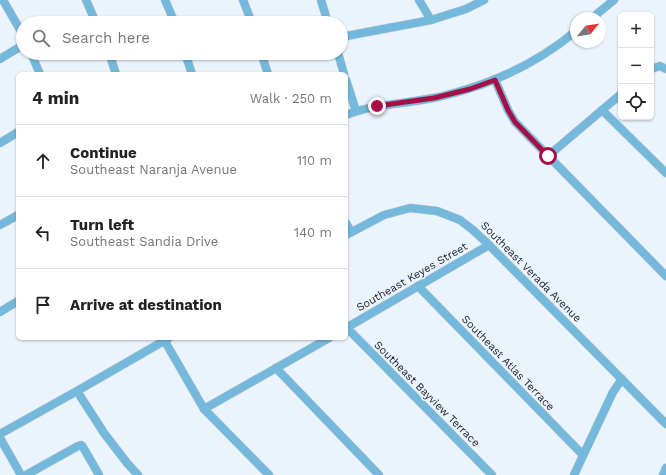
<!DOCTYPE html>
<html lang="en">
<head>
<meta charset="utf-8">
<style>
  :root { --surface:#fff; --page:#f6f6f6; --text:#222; --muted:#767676; --line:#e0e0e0 }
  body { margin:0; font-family:"Work Sans",sans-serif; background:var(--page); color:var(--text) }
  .controls { position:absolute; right:12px; top:12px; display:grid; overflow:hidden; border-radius:6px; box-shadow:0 1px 3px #0004 }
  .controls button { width:36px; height:36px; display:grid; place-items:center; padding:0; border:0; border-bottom:1px solid var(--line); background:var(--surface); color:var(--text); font:20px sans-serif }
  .compass { position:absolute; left:570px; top:12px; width:36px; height:36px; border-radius:50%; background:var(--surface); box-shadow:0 1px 3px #0004; rotate:60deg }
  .stop { position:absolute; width:12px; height:12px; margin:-9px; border:3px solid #a60f45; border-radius:50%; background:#fff }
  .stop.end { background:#a60f45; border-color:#fff; box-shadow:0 1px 4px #0008 }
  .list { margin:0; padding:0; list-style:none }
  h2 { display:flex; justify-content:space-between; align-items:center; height:52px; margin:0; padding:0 16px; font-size:17px }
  h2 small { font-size:13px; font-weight:400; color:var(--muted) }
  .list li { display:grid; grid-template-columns:26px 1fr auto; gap:12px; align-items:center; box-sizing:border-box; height:72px; padding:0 16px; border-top:1px solid var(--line) }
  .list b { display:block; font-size:15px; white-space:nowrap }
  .list p { margin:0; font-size:13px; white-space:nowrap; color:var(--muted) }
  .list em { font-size:13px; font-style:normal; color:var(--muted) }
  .icon { flex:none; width:22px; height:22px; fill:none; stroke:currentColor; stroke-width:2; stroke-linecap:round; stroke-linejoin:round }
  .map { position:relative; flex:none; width:666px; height:475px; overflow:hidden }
  .search { position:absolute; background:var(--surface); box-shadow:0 1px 3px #0004; left:16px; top:16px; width:332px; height:44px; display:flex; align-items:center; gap:10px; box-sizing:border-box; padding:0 14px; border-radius:22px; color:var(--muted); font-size:15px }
  .panel { position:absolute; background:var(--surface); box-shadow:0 1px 3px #0004; left:16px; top:72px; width:332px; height:268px; border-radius:6px }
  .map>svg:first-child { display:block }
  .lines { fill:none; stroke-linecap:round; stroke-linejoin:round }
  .minor-casing { stroke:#c7ced8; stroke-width:9 }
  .minor { stroke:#74b9db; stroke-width:8 }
  .route { stroke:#a60f45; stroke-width:5 }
  .labels { text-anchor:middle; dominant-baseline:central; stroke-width:3.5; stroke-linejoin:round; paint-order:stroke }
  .street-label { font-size:11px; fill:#23282e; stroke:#ebf3fd }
</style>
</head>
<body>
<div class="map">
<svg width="666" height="475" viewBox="0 0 666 475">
  <rect width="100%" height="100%" fill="#ebf3fd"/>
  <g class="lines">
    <defs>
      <g id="minor">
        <path d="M3,0L23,35"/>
        <path d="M86,0L96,23"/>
        <path d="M165,0L175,23"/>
        <path d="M243,0L252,23"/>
        <path d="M321,0L328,23"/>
        <path d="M419,0L431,20"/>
        <path d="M592,18L614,0"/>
        <path d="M341,37L431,20L466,9L484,0"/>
        <path d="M31,53L40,74"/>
        <path d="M109,53L116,74"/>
        <path d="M185,53L192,74"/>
        <path d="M261,53L268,74"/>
        <path d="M338,53L344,74"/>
        <path d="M0,59L23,45"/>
        <path d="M651,69L660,66L666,69"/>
        <path d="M346,80L356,111"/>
        <path d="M495,80L508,110L515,122L666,276"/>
        <path d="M602,110L666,173"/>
        <path d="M346,115C374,104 404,104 433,98C440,97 447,95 454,93C499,81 540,61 576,31"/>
        <path d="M0,143L18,132"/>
        <path d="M548,156L621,94"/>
        <path d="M346,223L351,232"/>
        <path d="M0,225L18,215"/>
        <path d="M346,235L384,215L410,208L437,211L460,220L473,230L489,245L666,424"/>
        <path d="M418,286L583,455"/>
        <path d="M0,312L18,301"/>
        <path d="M346,328L489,245"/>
        <path d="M347,328L492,475"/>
        <path d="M163,338L204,409L269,475"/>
        <path d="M276,368L379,475"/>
        <path d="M77,391L104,433L127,463L138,475"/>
        <path d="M204,409L329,338"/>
        <path d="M0,434L77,391L169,338"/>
        <path d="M0,438L21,475"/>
        <path d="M26,475L78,446L81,445L83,447L99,475"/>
        <path d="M574,475L613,392L622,379"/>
        <path d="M663,475L666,468"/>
      </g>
    </defs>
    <!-- minor casing -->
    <use href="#minor" class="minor-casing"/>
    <!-- minor -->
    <use href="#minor" class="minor"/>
  </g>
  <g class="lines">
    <!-- route -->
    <path class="route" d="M377,106L434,98L470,89L495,80L508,110L515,122L548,156"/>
  </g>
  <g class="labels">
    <!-- street labels -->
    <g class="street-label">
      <text transform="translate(531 272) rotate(45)">Southeast Verada Avenue</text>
      <text transform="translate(412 277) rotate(-30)">Southeast Keyes Street</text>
      <text transform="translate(508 363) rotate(46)">Southeast Atlas Terrace</text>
      <text transform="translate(427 394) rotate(45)">Southeast Bayview Terrace</text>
    </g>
  </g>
</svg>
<div class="controls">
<button>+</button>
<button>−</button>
<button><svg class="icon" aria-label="locate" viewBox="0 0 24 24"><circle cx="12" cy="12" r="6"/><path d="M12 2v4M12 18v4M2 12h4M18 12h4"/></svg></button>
</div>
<svg class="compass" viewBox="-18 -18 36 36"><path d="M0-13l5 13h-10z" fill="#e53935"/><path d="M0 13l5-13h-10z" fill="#767676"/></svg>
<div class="stop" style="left:548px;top:156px"></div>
<div class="stop end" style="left:377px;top:106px"></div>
<div class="search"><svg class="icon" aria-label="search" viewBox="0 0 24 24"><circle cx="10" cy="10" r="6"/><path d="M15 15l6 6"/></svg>Search here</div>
<section class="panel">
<h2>4 min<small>Walk · 250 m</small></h2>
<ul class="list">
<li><svg class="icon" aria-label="ahead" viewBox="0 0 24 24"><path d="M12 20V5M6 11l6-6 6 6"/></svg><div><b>Continue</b><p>Southeast Naranja Avenue</p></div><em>110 m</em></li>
<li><svg class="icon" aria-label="left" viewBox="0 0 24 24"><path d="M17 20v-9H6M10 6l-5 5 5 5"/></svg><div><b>Turn left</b><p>Southeast Sandia Drive</p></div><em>140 m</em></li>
<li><svg class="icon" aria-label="arrive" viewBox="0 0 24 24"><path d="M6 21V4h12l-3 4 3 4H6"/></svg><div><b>Arrive at destination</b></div></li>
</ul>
</section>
</div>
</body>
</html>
